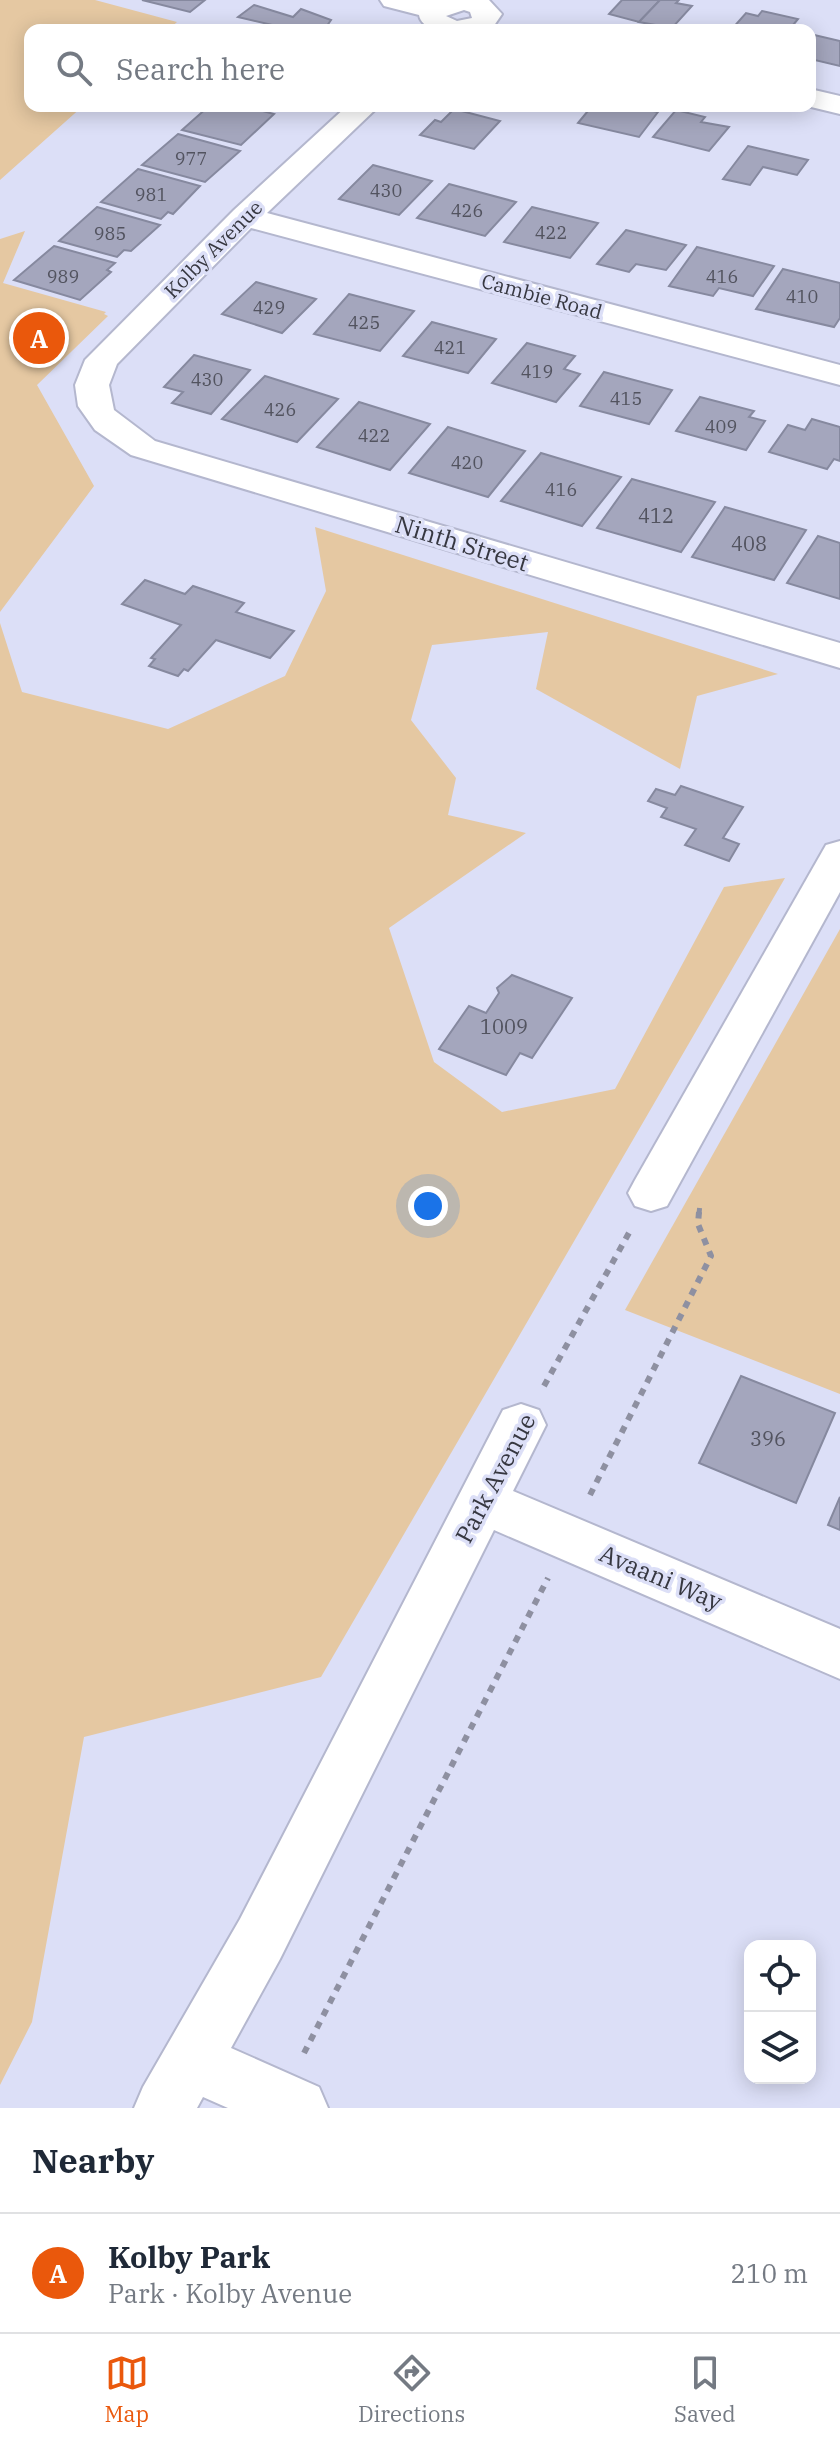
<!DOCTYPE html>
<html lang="en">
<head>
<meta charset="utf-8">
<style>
  :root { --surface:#fff; --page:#f2f2f3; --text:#1f2937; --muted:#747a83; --line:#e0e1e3; --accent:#ea580c }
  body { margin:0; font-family:"IBM Plex Serif",serif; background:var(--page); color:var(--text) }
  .controls { position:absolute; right:24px; bottom:24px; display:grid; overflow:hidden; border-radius:16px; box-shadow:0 4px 20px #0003 }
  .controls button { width:72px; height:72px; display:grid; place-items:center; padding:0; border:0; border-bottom:2px solid var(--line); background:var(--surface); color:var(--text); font:40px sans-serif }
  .you { position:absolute; left:428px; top:1206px; width:28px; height:28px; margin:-20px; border:6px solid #fff; border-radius:50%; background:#1a73e8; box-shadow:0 0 0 12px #1a73e833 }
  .badge { display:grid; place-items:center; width:52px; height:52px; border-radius:50%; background:var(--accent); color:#fff; font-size:26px; font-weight:700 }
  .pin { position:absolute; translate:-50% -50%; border:4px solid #fff; box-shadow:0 2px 8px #0006 }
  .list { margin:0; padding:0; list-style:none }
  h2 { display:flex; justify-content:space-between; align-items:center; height:104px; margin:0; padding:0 32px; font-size:34px }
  h2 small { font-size:26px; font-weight:400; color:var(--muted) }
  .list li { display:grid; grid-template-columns:52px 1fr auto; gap:24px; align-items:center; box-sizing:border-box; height:120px; padding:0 32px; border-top:2px solid var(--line) }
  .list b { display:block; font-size:30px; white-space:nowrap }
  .list p { margin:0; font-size:26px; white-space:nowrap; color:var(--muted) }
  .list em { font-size:26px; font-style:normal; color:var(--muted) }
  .icon { flex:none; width:44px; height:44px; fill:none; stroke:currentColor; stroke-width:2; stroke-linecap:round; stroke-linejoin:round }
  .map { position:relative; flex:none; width:840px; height:2108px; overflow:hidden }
  .search { position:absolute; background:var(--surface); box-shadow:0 4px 20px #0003; left:24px; right:24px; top:24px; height:88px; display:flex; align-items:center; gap:20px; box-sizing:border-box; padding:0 28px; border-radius:16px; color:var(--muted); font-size:30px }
  .sheet { height:224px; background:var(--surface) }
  nav { display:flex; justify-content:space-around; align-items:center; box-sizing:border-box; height:112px; border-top:2px solid var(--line); background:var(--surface); font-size:22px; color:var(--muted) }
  nav a { display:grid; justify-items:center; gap:4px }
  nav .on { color:var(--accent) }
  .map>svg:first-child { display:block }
  .green { fill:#e5c8a2 }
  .building { fill:#a4a6bd; stroke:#86899f; stroke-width:2 }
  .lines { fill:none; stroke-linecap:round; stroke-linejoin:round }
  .minor-casing { stroke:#b4b7ce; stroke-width:4 }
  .path-far1 { stroke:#8e90a1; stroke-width:5; stroke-dasharray:6 6; stroke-linecap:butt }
  .path { stroke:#8e90a1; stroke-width:6; stroke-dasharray:7 7; stroke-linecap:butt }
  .minor { fill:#fff; fill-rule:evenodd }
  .labels { text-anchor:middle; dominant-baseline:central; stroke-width:7; stroke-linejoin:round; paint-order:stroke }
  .far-number-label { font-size:18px; fill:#52535f }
  .far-street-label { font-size:20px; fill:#363740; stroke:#dcdff7 }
  .number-label { font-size:20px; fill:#52535f }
  .street-label { font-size:24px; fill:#363740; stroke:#dcdff7 }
</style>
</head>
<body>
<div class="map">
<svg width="840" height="2108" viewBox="0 0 840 2108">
  <rect width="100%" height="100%" fill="#dcdff7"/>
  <!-- green -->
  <g class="green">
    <path d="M0,0H95L177,22L168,30H30V106H83L0,180Z"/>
    <path d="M25,231L3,283L106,312L104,314L108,316L37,385L94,486L0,612V239Z"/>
    <path d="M315,527L778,674L697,696L680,769L536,689L548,632L432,645L411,720L456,778L448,815L526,833L389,928L434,1062L502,1112L615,1089L724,887L785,878L321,1677L84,1737L32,2022L0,2085V623L22,692L168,729L285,676L326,591Z"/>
    <path d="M840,929V1394L625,1310Z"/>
  </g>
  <!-- building -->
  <g class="building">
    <path d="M142,0H205L190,12Z"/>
    <path d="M622,0H660L639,22L609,14Z"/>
    <path d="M660,0H679L676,3L692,6L672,28L639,22Z"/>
    <path d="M254,5L293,17L301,9L331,20L324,30H294L238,17Z"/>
    <path d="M762,11L798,19L789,30H731L746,13L758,16Z"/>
    <path d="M810,34L840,41V66L815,60L810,63Z"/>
    <path d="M209,106H243L274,114L241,145L182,130Z"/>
    <path d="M592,106H630L658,112L639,137L578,123Z"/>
    <path d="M454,109L500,121L474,149L420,135L435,120L441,122Z"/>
    <path d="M676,110L705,117L701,122L729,127L709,151L653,137Z"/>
    <path d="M178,134L240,151L205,182L142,165Z"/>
    <path d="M748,146L808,160L797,175L763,167L750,185L723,179Z"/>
    <path d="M373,165L432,181L399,215L339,199Z"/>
    <path d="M138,169L200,186L173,214L168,212L161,219L101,202Z"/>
    <path d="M449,184L516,202L485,236L417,218Z"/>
    <path d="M97,207L160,225L131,251L124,250L117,257L59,241Z"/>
    <path d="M532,207L598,223L570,258L504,242Z"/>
    <path d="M626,230L686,245L666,270L636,264L629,272L597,264Z"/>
    <path d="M54,246L115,263L107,270L111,272L80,300L14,280Z"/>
    <path d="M697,247L774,266L753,296L719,288L713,296L669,286Z"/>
    <path d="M783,269L840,283V318L834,327L756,309Z"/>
    <path d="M256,282L316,299L282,333L222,314Z"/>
    <path d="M349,294L414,311L380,351L314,334Z"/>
    <path d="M432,322L496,339L468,373L403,356Z"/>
    <path d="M527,343L575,356L564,369L580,374L556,402L492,383Z"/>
    <path d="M194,355L250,370L211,414L172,403L183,392L164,387Z"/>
    <path d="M604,372L672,390L649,424L580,406Z"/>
    <path d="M265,376L338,399L297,442L222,419Z"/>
    <path d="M700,397L754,411L749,417L765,421L746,450L676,431Z"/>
    <path d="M359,402L430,424L390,470L317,447Z"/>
    <path d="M812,419L840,427V461L834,459L827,469L769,452L788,425L805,430Z"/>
    <path d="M448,427L525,451L488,497L409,473Z"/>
    <path d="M541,453L621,477L582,526L501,501Z"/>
    <path d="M632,479L715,502L681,552L597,528Z"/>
    <path d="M725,507L806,530L774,580L692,557Z"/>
    <path d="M818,536L840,543V599L787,583Z"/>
    <path d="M145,580L185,594L193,586L244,603L236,612L294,631L270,658L216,640L188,671L184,669L178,676L149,666L155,659L151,658L181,625L122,604Z"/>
    <path d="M681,786L743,807L723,838L739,844L729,861L685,845L696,829L661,817L667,808L648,801L656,789L675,795Z"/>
    <path d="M512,975L572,998L532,1058L520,1053L506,1075L439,1049L469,1006L486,1013L499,993L497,988Z"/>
    <path d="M741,1376L835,1413L796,1503L699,1463Z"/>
    <path d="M840,1497V1530L828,1525Z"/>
  </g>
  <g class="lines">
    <defs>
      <g id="minor">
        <path d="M380,0H489L502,14L491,30C471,30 423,38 419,15L384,6ZM464,10L470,12L472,18L457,21L446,16Z"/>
        <path d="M810,89L840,96V114L807,106H810Z"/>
        <path d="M347,106H379L267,213L840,365V385L251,228L117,364L109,385L114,410L155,441L840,643V668L131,455L95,430L78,406L75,385L85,360L234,210Z"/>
        <path d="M840,841V892L667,1206L651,1211L635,1206L628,1193L635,1180L826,845Z"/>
        <path d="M521,1404L539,1410L546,1425L513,1491L840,1629V1679L494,1530L280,1959L231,2048L319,2087L328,2108H228L203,2097L197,2108H134L143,2087L240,1919L503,1410Z"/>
      </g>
    </defs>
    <!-- minor casing -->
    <use href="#minor" class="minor-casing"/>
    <!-- path-far1 -->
    <path class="path-far1" d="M699,1214L700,1204"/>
    <!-- path -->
    <g class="path">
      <path d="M544,1386L630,1231"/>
      <path d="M590,1495L711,1256L698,1224L699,1212"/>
      <path d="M304,2053L548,1578"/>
    </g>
    <!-- minor -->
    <use href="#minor" class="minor"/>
  </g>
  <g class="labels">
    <!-- far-number labels -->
    <g class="far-number-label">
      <text x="191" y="158">977</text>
      <text x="386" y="190">430</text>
      <text x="151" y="194">981</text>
      <text x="467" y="210">426</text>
      <text x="551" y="232">422</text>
      <text x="110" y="233">985</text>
      <text x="63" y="276">989</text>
      <text x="722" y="276">416</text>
      <text x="802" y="296">410</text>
      <text x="269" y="307">429</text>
      <text x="364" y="322">425</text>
      <text x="450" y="347">421</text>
      <text x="537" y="371">419</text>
      <text x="207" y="379">430</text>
      <text x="626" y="398">415</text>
      <text x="280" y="409">426</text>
      <text x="721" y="426">409</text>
      <text x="374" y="435">422</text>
      <text x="467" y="462">420</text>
      <text x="561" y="489">416</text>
    </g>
    <!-- far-street labels -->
    <g class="far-street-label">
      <text transform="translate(213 249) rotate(-45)">Kolby Avenue</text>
      <text transform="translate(542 296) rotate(15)">Cambie Road</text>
    </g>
    <!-- number labels -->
    <g class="number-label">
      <text x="656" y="515">412</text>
      <text x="749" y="543">408</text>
      <text x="504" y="1026">1009</text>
      <text x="768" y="1438">396</text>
    </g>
    <!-- street labels -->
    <g class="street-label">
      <text transform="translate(462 543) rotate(17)">Ninth Street</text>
      <text transform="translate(495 1478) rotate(-62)">Park Avenue</text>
      <text transform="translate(661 1577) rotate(23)">Avaani Way</text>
    </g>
  </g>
</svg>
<div class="controls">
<button><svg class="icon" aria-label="locate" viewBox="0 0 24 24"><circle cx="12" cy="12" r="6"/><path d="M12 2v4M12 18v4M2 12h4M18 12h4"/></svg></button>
<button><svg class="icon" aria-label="layers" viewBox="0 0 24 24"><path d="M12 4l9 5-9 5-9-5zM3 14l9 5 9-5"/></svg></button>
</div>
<div class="you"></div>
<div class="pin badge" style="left:39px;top:338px">A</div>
<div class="search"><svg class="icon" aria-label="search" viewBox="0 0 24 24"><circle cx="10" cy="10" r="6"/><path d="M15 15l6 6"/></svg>Search here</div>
</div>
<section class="sheet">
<h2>Nearby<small></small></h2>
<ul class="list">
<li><span class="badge">A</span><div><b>Kolby Park</b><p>Park · Kolby Avenue</p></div><em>210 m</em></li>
</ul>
</section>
<nav>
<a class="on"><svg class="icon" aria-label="map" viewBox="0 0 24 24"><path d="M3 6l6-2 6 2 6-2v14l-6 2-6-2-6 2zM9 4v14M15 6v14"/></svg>Map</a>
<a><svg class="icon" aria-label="directions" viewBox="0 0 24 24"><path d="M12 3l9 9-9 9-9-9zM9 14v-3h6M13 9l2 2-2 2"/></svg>Directions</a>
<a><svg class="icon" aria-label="saved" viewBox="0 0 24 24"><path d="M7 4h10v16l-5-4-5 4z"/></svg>Saved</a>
</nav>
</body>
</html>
